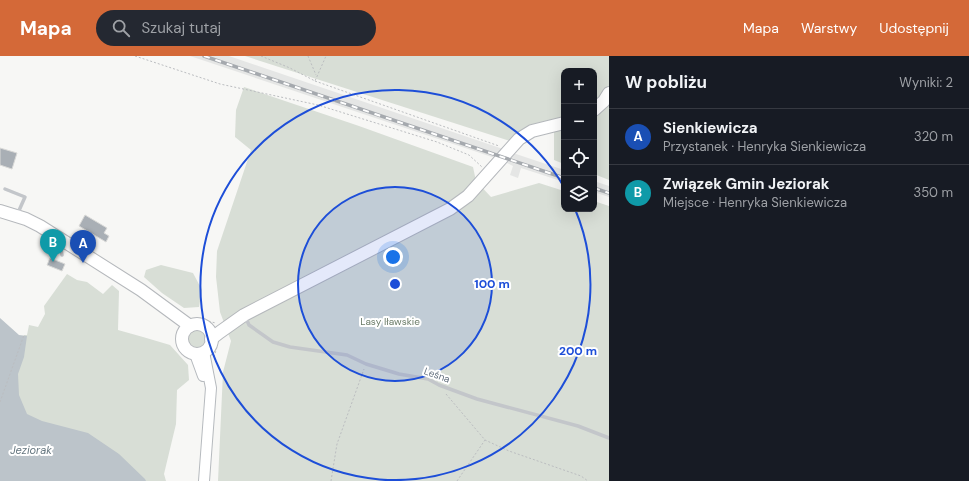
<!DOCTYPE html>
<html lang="pl">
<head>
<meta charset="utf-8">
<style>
  :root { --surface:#171b24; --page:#242831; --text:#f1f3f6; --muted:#9ea1a6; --line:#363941; --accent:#d46938 }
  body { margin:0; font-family:"DM Sans",sans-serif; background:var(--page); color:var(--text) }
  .controls { position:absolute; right:12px; top:12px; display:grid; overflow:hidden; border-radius:8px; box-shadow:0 4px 16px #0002 }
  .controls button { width:36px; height:36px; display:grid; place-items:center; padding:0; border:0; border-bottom:1px solid var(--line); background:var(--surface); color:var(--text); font:20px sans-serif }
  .you { position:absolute; left:393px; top:201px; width:14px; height:14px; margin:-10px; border:3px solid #fff; border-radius:50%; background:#1a73e8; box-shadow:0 0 0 6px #1a73e833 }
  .badge { display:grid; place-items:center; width:26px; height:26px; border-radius:50%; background:var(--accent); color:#fff; font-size:13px; font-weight:700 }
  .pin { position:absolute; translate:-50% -33px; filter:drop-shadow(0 1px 2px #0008) }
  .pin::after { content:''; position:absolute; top:21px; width:14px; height:12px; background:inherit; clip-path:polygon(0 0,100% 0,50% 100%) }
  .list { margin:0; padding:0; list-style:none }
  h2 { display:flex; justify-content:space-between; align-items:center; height:52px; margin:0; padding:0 16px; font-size:17px }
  h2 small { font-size:13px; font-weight:400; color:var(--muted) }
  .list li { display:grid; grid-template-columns:26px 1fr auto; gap:12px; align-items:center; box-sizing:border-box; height:56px; padding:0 16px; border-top:1px solid var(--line) }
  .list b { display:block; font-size:15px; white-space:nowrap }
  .list p { margin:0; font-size:13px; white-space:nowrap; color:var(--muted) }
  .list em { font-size:13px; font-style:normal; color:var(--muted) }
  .icon { flex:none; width:22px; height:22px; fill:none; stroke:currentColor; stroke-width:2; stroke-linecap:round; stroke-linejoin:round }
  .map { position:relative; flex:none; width:609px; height:425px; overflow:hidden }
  header { display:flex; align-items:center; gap:24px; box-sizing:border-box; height:56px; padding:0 20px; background:var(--accent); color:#fff }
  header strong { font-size:19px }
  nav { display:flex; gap:22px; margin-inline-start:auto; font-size:14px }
  .search { width:280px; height:36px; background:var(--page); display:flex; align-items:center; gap:10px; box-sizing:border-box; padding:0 14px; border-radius:22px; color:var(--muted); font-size:15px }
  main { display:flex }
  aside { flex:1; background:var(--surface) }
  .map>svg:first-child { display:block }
  .built { fill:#e5e6e5 }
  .green { fill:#d8ded6 }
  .water { fill:#bcc4ca }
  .building { fill:#a9afb5; stroke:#d9d9d7 }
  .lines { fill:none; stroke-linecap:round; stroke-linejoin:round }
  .secondary-casing { stroke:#b6babe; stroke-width:12 }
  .primary-casing { stroke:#b5b8bc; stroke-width:14 }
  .path { stroke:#bbbdc0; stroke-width:1; stroke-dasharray:2 2; stroke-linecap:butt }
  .lane { stroke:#c3c6ca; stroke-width:3.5 }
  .secondary { stroke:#fff; stroke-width:10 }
  .primary { stroke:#fff; stroke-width:12 }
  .rail-casing { stroke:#a5a9ae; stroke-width:3.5 }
  .rail { stroke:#fff; stroke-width:2; stroke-dasharray:6; stroke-linecap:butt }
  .ring { fill:none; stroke:#1d4ed8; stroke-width:2 }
  .labels { text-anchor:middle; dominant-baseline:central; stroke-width:4; stroke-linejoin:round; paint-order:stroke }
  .park-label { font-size:10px; fill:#6a7b67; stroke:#fff }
  .street-label { font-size:10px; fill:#697583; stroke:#fff }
  .water-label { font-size:11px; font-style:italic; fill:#65767f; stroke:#fff }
  .centre { fill:#1d4ed8; stroke:#fff; stroke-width:2 }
  .ring-label { font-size:12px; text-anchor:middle; font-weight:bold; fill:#1d4ed8; stroke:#fff; stroke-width:4; stroke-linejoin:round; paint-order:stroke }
</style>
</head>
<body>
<header>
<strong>Mapa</strong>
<div class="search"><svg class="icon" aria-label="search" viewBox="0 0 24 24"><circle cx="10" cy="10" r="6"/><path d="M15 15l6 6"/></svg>Szukaj tutaj</div>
<nav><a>Mapa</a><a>Warstwy</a><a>Udostępnij</a></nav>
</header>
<main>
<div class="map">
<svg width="609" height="425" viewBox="0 0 609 425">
  <rect width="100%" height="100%" fill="#f7f7f5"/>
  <!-- built -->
  <g class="built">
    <path d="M190,0H229L503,93L495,102Z"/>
    <path d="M510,96L564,114V126L521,112L518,122L510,119L513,110L503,105Z"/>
    <path d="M594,125L609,130V141L594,136Z"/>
  </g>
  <!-- green -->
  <g class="green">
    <path d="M245,0H609V124L594,118V15H564V108L554,104V65L510,85Z"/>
    <path d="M244,31L359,70L473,111L476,125L491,141L539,127L564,135V153H594V145L609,150V425H218L223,316L231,285L220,256L216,221L217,195L251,94L235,81L236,54Z"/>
    <path d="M161,209L193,217L202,234L199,251L184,252L162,237L144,221L146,214Z"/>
    <path d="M67,218L77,224L87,226L103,238L112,229L119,235L118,274L143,281L170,289L188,309L189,324L177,334L176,368L164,418L166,425H131L12,362L15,330L24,279H27L29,269L38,271L45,258L44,250Z"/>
    <circle cx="196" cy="284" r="10"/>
  </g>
  <!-- water -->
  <path class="water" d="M0,262L19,279L27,280L24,301L18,318L19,339L27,358L42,365L88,377L119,398L145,423L146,425H0Z"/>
  <!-- building -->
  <g class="building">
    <path d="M0,92L17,97L12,113L0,109Z"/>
    <path d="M85,159L107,172L104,177L109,180L106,186L79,170Z"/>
    <path d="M50,202L65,208L62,215L47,209Z"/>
  </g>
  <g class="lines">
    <defs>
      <g id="secondary">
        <path d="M195,298L203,320"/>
        <path d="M204,425L211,332L204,296"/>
      </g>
      <g id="primary">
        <path d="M594,54L604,45L609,37"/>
        <path d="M0,155L26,163L40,170L141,234L190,270"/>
        <circle cx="197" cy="283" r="15"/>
        <path d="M211,283L220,276L244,259L450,153L468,140L519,83L532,75L564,67"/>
      </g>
    </defs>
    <!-- secondary casing -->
    <use href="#secondary" class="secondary-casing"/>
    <!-- primary casing -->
    <use href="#primary" class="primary-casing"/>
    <!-- path -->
    <g class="path">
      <path d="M135,0L220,28L318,49L437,86L469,99L482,111"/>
      <path d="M261,0L290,12L315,25L326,0"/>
      <path d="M308,0L316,19"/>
      <path d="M315,25L499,90"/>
      <path d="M197,263L216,267"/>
      <path d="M214,301L217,291"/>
      <path d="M446,338L485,384L509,395L581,420L588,425"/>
      <path d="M0,346L24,279"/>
      <path d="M331,425L337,388L364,313"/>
      <path d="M457,425L485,384"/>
    </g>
    <!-- lane -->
    <g class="lane">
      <path d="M5,133L25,141L17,159"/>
      <path d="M62,199L61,193L63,188"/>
      <path d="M245,260L249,269L273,286L290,291L347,299L366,308L399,318L428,323L439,329L477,343L578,370L609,382"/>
    </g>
    <!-- secondary -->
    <use href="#secondary" class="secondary"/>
    <!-- primary -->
    <use href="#primary" class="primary"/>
    <defs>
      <g id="rail">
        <path d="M204,0L564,122"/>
        <path d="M594,132L609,137"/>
      </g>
    </defs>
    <!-- rail casing -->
    <use href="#rail" class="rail-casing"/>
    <!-- rail -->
    <use href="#rail" class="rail"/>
  </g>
  <!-- distance rings -->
  <circle cx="395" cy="228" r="97" fill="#1d4ed8" fill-opacity=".12"/>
  <g class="ring">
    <circle cx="395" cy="228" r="97"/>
    <path d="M575 153A195 195 0 1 1 564 131"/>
  </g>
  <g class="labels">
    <!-- park labels -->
    <g class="park-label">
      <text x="390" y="265">Lasy Iławskie</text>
    </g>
    <!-- street labels -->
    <g class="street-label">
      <text transform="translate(437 319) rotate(20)">Leśna</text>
    </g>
    <!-- water labels -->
    <g class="water-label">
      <text x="31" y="394">Jeziorak</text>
    </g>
  </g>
  <circle cx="395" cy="228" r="6" class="centre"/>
  <g class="ring-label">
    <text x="492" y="232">100 m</text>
    <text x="578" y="299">200 m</text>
  </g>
</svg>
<div class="controls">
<button>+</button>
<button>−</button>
<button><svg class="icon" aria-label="locate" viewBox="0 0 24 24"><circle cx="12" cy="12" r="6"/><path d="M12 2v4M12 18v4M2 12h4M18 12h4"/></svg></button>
<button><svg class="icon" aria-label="layers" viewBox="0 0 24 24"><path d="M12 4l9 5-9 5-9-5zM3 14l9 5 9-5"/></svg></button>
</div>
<div class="you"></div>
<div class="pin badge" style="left:83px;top:207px;background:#1a4fb4">A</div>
<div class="pin badge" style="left:53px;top:206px;background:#0f9aa8">B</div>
</div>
<aside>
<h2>W pobliżu<small>Wyniki: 2</small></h2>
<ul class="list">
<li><span class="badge" style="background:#1a4fb4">A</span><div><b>Sienkiewicza</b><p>Przystanek · Henryka Sienkiewicza</p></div><em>320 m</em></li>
<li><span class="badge" style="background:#0f9aa8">B</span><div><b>Związek Gmin Jeziorak</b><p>Miejsce · Henryka Sienkiewicza</p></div><em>350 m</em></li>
</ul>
</aside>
</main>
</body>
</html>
